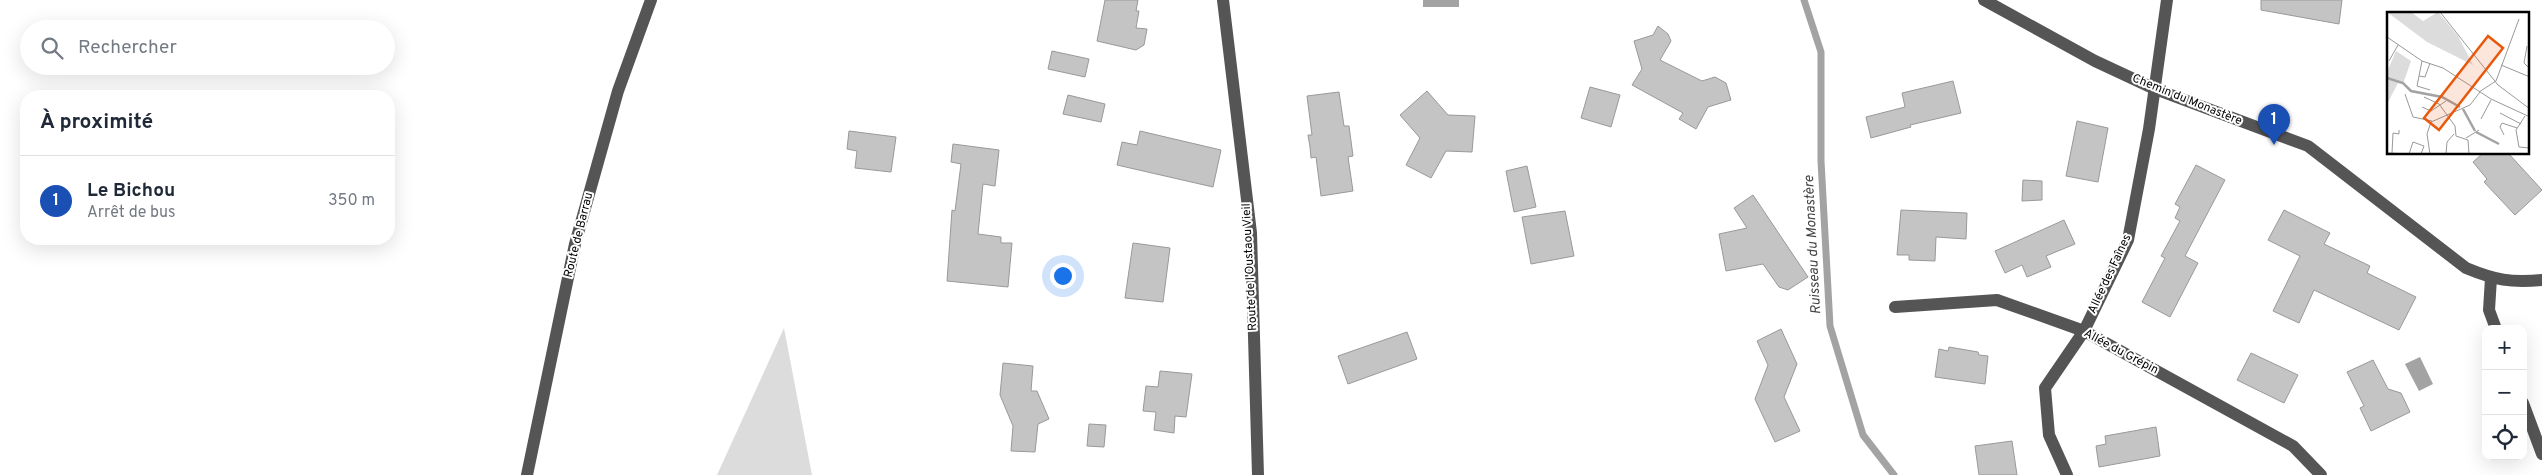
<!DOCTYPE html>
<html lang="fr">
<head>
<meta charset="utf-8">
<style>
  :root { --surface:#fff; --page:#f6f6f7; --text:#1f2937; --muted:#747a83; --line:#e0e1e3; --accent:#000 }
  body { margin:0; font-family:Overpass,sans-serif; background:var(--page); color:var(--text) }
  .controls { position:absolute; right:15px; bottom:15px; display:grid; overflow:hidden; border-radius:10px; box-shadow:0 5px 20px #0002 }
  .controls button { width:45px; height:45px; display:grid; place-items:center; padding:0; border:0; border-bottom:1px solid var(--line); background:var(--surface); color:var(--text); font:25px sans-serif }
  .you { position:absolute; left:1062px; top:275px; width:18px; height:18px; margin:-12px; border:4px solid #fff; border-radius:50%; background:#1a73e8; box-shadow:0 0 0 8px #1a73e833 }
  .badge { display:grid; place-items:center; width:32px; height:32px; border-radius:50%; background:var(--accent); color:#fff; font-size:16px; font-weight:700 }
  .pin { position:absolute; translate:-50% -41px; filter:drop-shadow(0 1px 2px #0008) }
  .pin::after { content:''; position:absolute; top:26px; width:18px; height:15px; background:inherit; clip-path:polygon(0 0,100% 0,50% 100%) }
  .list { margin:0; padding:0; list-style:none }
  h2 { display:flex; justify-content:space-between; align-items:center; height:65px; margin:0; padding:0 20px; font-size:21px }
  h2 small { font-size:16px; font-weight:400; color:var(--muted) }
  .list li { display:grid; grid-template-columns:32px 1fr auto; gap:15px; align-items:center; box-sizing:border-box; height:90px; padding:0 20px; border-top:1px solid var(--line) }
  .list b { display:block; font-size:19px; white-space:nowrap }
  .list p { margin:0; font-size:16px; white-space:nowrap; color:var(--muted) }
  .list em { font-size:16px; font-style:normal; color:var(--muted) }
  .icon { flex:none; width:28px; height:28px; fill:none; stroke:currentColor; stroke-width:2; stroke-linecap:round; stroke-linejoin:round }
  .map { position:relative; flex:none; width:2542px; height:475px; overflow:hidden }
  .search { position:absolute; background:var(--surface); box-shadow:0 5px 20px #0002; left:20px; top:20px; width:375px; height:55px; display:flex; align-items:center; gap:12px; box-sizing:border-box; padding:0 18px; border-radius:28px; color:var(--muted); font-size:19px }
  .panel { position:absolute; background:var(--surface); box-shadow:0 5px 20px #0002; left:20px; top:90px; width:375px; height:155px; border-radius:20px }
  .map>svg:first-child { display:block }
  .green { fill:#dcdcdc }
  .water { fill:#a3a3a3 }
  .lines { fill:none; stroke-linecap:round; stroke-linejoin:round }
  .stream { stroke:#a3a3a3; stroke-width:7 }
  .building { fill:#c4c4c4; stroke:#999 }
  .minor { stroke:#555; stroke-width:12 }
  .labels { text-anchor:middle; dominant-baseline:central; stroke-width:4; stroke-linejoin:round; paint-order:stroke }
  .street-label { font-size:12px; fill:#000; stroke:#fff }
  .water-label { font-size:14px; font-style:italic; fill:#444; stroke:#fff }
  .inset-river { fill:none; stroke:#a3a3a3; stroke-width:2.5 }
  .inset-road { fill:none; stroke:#999; stroke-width:1 }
  .view { fill:#e8590c; fill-opacity:0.15; stroke:#e8590c; stroke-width:2.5 }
  .inset-edge { fill:none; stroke:#000; stroke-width:2.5 }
</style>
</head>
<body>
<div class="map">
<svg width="2542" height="475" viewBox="0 0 2542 475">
  <rect width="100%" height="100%" fill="#fff"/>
  <!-- green -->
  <path class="green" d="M784,328L812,475H717Z"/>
  <!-- water -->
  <g class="water">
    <rect x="1423" y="0" width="36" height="7"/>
    <path d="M2420,357L2433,384L2419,391L2405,364Z"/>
  </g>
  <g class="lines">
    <!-- stream -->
    <path class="stream" d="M1804,0L1821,52V161L1830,326L1863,435L1894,475"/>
  </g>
  <!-- building -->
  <g class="building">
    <path d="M1105,0H1138L1136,11H1139L1136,28L1147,29L1144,45L1136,50L1097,41Z"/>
    <path d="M2261,0H2342L2339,24L2261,10Z"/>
    <path d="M1658,26L1668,34L1671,41L1660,60L1702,81L1715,77L1726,83L1731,100L1708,107L1696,129L1679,119L1683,113L1632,85L1642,69L1634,41L1653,35Z"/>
    <path d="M1052,51L1089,59L1085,77L1048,69Z"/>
    <path d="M1953,81L1961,113L1910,125L1911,127L1871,138L1866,117L1905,107L1902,93Z"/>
    <path d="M1590,87L1620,95L1611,127L1581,118Z"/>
    <path d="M1427,91L1448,115L1475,116L1472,152L1446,151L1431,178L1406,165L1420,138L1400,115Z"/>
    <path d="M1339,92L1344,126H1349L1353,156L1348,157L1353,191L1321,196L1316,157L1311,158L1310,147L1308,135H1312L1307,96Z"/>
    <path d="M1068,95L1105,104L1101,122L1063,114Z"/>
    <path d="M2077,121L2108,128L2098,182L2066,176Z"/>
    <path d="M849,131L896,137L891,172L855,168L857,151L847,149Z"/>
    <path d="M1140,131L1221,150L1213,187L1117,165L1122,142L1137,145Z"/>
    <path d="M953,144L999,150L995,186L983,184L978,234L1001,237V243H1012L1008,287L947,281L952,210L955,211L961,164L951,162Z"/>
    <path d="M2482,154H2509L2542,190L2515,215L2484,182L2487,179L2473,162Z"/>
    <path d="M2196,165L2225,180L2185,256L2198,263L2170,317L2142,302L2165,258L2161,256L2180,221L2175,218L2180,207L2175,204Z"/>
    <path d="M1527,166L1536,207L1514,212L1506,171Z"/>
    <path d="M2023,180L2042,181V200L2022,201Z"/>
    <path d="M1753,195L1808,277L1788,290L1779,287L1763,264L1726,271L1719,234L1747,228L1734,208Z"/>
    <path d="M1901,210L1967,213L1966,239L1936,237L1935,261L1909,260V255H1897Z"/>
    <path d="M2284,210L2330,233L2324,244L2370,266L2367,273L2416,297L2399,330L2314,290L2299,323L2273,311L2300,256L2268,240Z"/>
    <path d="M1565,211L1574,256L1531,264L1522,217Z"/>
    <path d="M2064,220L2075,244L2046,256L2051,267L2027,277L2022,265L2005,273L1995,251Z"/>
    <path d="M1133,243L1170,248L1163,302L1125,298Z"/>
    <path d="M1781,329L1797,364L1784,397L1800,431L1775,442L1755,399L1768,365L1757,341Z"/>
    <path d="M1407,332L1417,359L1348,384L1338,356Z"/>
    <path d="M1949,347L1978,352L1979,355L1988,356L1985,384L1935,377L1939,349L1948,351Z"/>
    <path d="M2251,353L2298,375L2284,403L2237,380Z"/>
    <path d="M2373,360L2388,389L2401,393L2410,412L2371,431L2360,408L2364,406L2347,372Z"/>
    <path d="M1003,363L1033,366L1031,391H1037L1049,419L1038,424L1035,452L1011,451L1013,426L1000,395Z"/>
    <path d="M1160,371L1192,374L1186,417L1175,416L1174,433L1154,430L1156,412L1143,411L1146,386L1158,387Z"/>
    <path d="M1089,424L1106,425L1104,447L1087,446Z"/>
    <path d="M2156,427L2160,456L2099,467L2096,446L2106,444L2105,436Z"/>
    <path d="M2012,441L2017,475H1979L1975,446Z"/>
  </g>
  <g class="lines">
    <!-- minor -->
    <g class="minor">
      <path d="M1223,0L1251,233L1258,475"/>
      <path d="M1984,0L2095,61L2155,89L2308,146L2466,268C2495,280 2511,283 2542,280"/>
      <path d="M2491,278L2489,310L2496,329"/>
      <path d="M1895,307L1997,300L2084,331L2293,446L2321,475"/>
      <path d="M2523,403L2542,454"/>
      <path d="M527,475L575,244L618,91L651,0"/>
      <path d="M2067,475L2049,435L2045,388L2084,331L2128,240L2149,129L2167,0"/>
    </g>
  </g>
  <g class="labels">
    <!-- street labels -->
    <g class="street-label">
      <text transform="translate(2187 100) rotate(22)">Chemin du Monastère</text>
      <text transform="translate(579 235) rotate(-76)">Route de Barrau</text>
      <text transform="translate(1250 267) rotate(-93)">Route de l'Oustaou Vieil</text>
      <text transform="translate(2110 274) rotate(-65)">Allée des Faînes</text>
      <text transform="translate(2121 352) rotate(28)">Allée du Grépin</text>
    </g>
    <!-- water labels -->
    <g class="water-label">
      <text transform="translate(1813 245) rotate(-93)">Ruisseau du Monastère</text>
    </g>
  </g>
  <!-- overview -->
  <g transform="translate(2387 12)">
    <rect width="142" height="142" fill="#fff"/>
    <path d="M0,0H24L36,9L51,0L71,24L86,53L40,30ZM9,39L24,49L16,72L11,71L0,92V60Z" fill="#dcdcdc"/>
    <path class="inset-river" d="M0,66L16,71L24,79L55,85L73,95M76,97L88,119M89,120L112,132"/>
    <path class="inset-road" d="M53,0L111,73L143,97M0,25L35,49L56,56L104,87L143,105M140,34L137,51L142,56M2,49L11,33M35,49L30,74L43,78M114,53L143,65M32,64L38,65L43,51M92,80L109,69L132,7M18,82L26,105L45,109M37,85L52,92L68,114L69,124L81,128L82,142M35,95L44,99L59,89M113,101L134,112M138,104L129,118L132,135L143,136M94,107L104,88M117,123L113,115L115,111L130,116M79,126L92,118M0,141L22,142M5,141L6,121L12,122V118M22,142L26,130L37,134L34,142M43,142L40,122L44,110L83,93L93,80M59,142L60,130L67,122"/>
    <path class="view" d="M101,24L116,36L52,118L37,106Z"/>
    <rect width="142" height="142" class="inset-edge"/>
  </g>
</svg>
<div class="controls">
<button>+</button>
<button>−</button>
<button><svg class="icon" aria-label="locate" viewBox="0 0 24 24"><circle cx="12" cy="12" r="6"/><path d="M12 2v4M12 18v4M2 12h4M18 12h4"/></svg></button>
</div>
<div class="you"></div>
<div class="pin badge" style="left:2274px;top:145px;background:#1a4fb4">1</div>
<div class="search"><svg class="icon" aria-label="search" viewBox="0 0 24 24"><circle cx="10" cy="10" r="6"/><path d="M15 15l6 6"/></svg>Rechercher</div>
<section class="panel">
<h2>À proximité<small></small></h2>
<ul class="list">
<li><span class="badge" style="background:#1a4fb4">1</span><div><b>Le Bichou</b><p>Arrêt de bus</p></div><em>350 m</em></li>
</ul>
</section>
</div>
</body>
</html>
